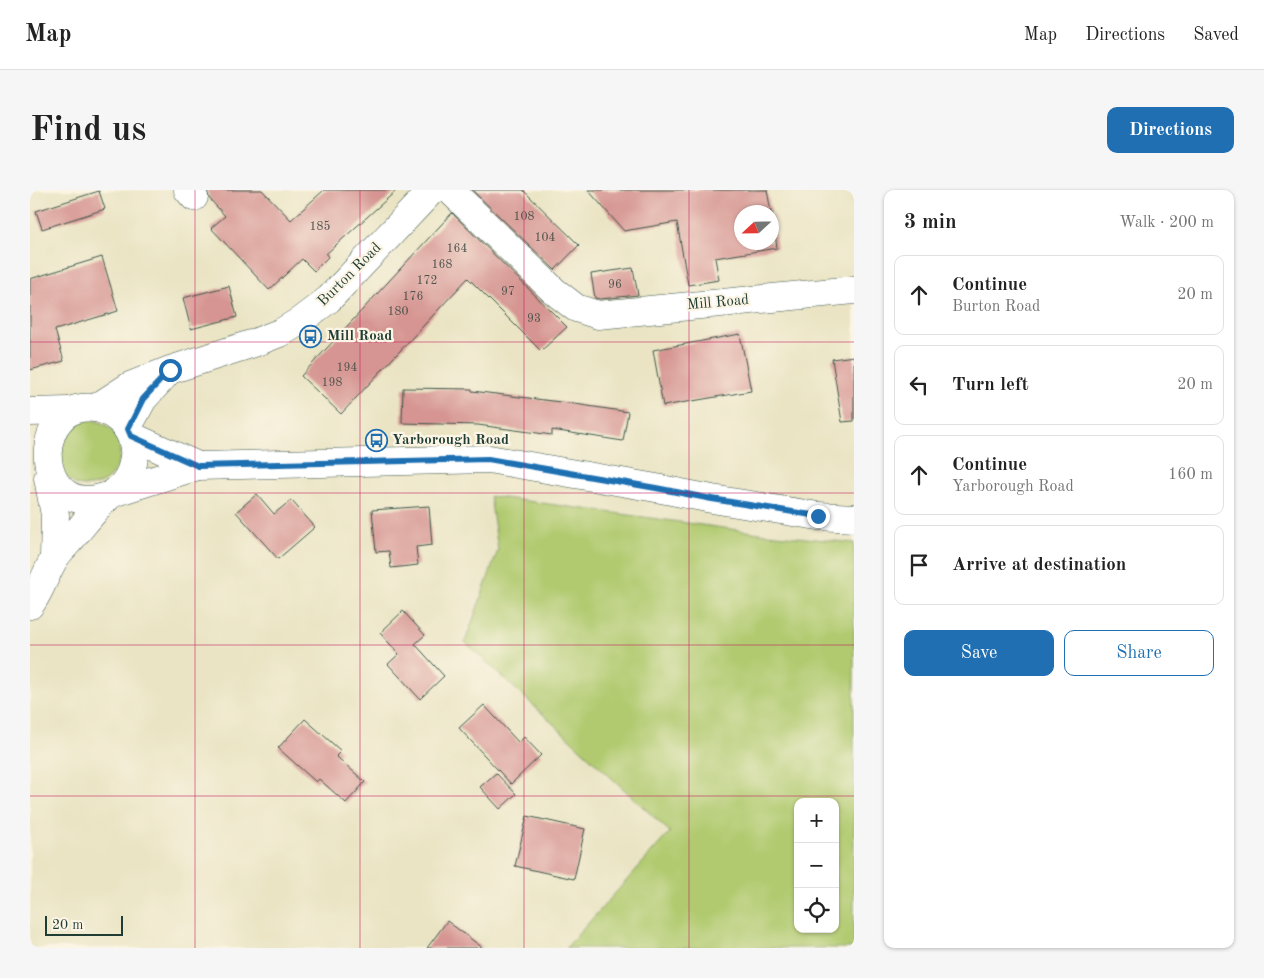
<!DOCTYPE html>
<html lang="en">
<head>
<meta charset="utf-8">
<style>
  :root { --surface:#fff; --page:#f6f6f6; --text:#222; --muted:#767676; --line:#e0e0e0; --accent:#1f6fb2 }
  body { margin:0; font-family:"Old Standard TT",serif; background:var(--page); color:var(--text) }
  .controls { position:absolute; right:15px; bottom:15px; display:grid; overflow:hidden; border-radius:10px; box-shadow:0 1px 4px #0004 }
  .controls button { width:45px; height:45px; display:grid; place-items:center; padding:0; border:0; border-bottom:1px solid var(--line); background:var(--surface); color:var(--text); font:25px sans-serif }
  .compass { position:absolute; left:704px; top:15px; width:45px; height:45px; border-radius:50%; background:var(--surface); box-shadow:0 1px 4px #0004; rotate:248deg }
  .scale { position:absolute; left:15px; bottom:12px; width:78px; box-sizing:border-box; padding-left:5px; border:2px solid #1f3d34; border-top:0; font-size:14px; line-height:18px; white-space:nowrap; color:#1f3d34; -webkit-text-stroke:4px #fcf5e5; paint-order:stroke }
  .stop { position:absolute; width:15px; height:15px; margin:-11px; border:4px solid #1f6fb2; border-radius:50%; background:#fff }
  .stop.end { background:#1f6fb2; border-color:#fff; box-shadow:0 1px 5px #0008 }
  .list { margin:0; padding:0; list-style:none }
  h2 { display:flex; justify-content:space-between; align-items:center; height:65px; margin:0; padding:0 20px; font-size:21px }
  h2 small { font-size:16px; font-weight:400; color:var(--muted) }
  .list li { display:grid; grid-template-columns:32px 1fr auto; gap:15px; align-items:center; box-sizing:border-box; height:80px; margin:0 10px 10px; padding:0 10px; border:1px solid var(--line); border-radius:10px }
  .list b { display:block; font-size:19px; white-space:nowrap }
  .list p { margin:0; font-size:16px; white-space:nowrap; color:var(--muted) }
  .list em { font-size:16px; font-style:normal; color:var(--muted) }
  .actions { display:flex; gap:10px; padding:15px 20px }
  .actions a { flex:1; padding:11px 0; border:1px solid var(--accent); border-radius:10px; text-align:center; font-size:18px; color:var(--accent) }
  .actions .main { background:var(--accent); color:#fff }
  .icon { flex:none; width:28px; height:28px; fill:none; stroke:currentColor; stroke-width:2; stroke-linecap:round; stroke-linejoin:round }
  .map { position:relative; flex:none; width:824px; height:758px; overflow:hidden; border-radius:10px }
  header { display:flex; align-items:center; gap:30px; box-sizing:border-box; height:70px; padding:0 25px; background:var(--surface); border-bottom:1px solid var(--line) }
  header strong { font-size:24px }
  nav { display:flex; gap:28px; margin-inline-start:auto; font-size:18px }
  .intro { display:flex; align-items:center; justify-content:space-between; box-sizing:border-box; height:120px; padding:0 30px }
  h1 { margin:0; font-size:35px }
  .button { padding:12px 22px; border-radius:10px; background:var(--accent); color:#fff; font-size:18px; font-weight:700 }
  main { display:flex; gap:30px; padding:0 30px }
  aside { flex:1; background:var(--surface); border-radius:10px; box-shadow:0 1px 4px #0004 }
  .map>svg:first-child { display:block }
  .green { fill:#b1ca6f; stroke:#688452; fill-rule:evenodd }
  .building { fill:#d69592 }
  .lines { fill:none; stroke-linecap:round; stroke-linejoin:round }
  .minor-casing { stroke:#3d564a; stroke-width:29 }
  .tertiary-casing { stroke:#3d564a; stroke-width:29 }
  .secondary-casing { stroke:#3d564a; stroke-width:29 }
  .minor { stroke:#fff; stroke-width:28 }
  .tertiary { stroke:#fff; stroke-width:28 }
  .secondary { stroke:#fff; stroke-width:28 }
  .route { stroke:#1f6fb2; stroke-width:6 }
  .grid { fill:none; stroke:#c2185b; stroke-width:1; stroke-opacity:0.55 }
  .labels { text-anchor:middle; dominant-baseline:central; stroke-width:4.5; stroke-linejoin:round; paint-order:stroke }
  .number-label { font-size:12px; fill:#4d534c }
  .street-label { font-size:15px; fill:#1f3d34; stroke:#fcf5e5 }
  .poi-label { font-size:15px; font-weight:bold; fill:#1f3d34; stroke:#fcf5e5; text-anchor:start }
</style>
</head>
<body>
<header>
<strong>Map</strong>
<nav><a>Map</a><a>Directions</a><a>Saved</a></nav>
</header>
<div class="intro"><h1>Find us</h1><a class="button">Directions</a></div>
<main>
<div class="map">
<svg width="824" height="758" viewBox="0 0 824 758">
  <rect width="100%" height="100%" fill="#fcf5e5"/>
  <filter id="ink" filterUnits="userSpaceOnUse"><feTurbulence type="fractalNoise" baseFrequency=".02" numOctaves="2"/><feDisplacementMap in="SourceGraphic" scale="10" xChannelSelector="R" yChannelSelector="G"/><feConvolveMatrix kernelMatrix="1 2 1 2 8 2 1 2 1" color-interpolation-filters="sRGB"/></filter>
  <filter id="wash" filterUnits="userSpaceOnUse"><feTurbulence type="fractalNoise" baseFrequency=".0096" numOctaves="4" result="noise"/><feDisplacementMap in="SourceGraphic" scale="20" xChannelSelector="R" yChannelSelector="G"/><feGaussianBlur stdDeviation="1.12" result="paint"/><feColorMatrix in="noise" values="0 0 0 0 0 0 0 0 0 0 0 0 0 0 0 0 0 1.4 0 .05"/><feComposite in="paint" operator="in"/></filter>
  <g filter="url(#wash)">
    <rect width="100%" height="100%" fill="#eae4c4"/>
    <!-- green -->
    <g class="green">
      <path d="M54,230C59,230 65,230 69,232C102,244 94,294 59,296C55,296 51,296 47,295C41,292 34,285 29,280L30,243Z"/>
      <path d="M460,306L737,344L824,353V758H536L640,642L435,452L468,360ZM768,612H805V739H768Z"/>
    </g>
    <g id="blocks">
      <!-- building -->
      <g class="building">
        <path d="M177,0H232L261,30L294,0H367L296,64L298,67L284,81L272,69L239,100L181,38L195,26L179,8Z"/>
        <path d="M442,0H493L549,55L525,80Z"/>
        <path d="M558,0H737L741,22H712V52H742V23L747,58L685,68L689,90L658,95L647,32L594,41Z"/>
        <path d="M69,1L75,19L12,39L6,21Z"/>
        <path d="M422,23L537,137L511,161L438,88L311,224L271,186Z"/>
        <path d="M72,67L88,121L25,140L34,171L0,180V89Z"/>
        <path d="M603,78L608,105L570,109L565,108L561,84Z"/>
        <path d="M199,96L207,127L161,139L153,108Z"/>
        <path d="M710,144L721,201L633,216L623,160Z"/>
        <path d="M824,166V231L812,232L802,169Z"/>
        <path d="M373,198L442,199V201L538,213L598,222L593,251L522,240V245L448,235L372,233Z"/>
        <path d="M227,304L244,324L261,310L285,337L248,369L206,322Z"/>
        <path d="M399,316L402,355L386,357L388,375L361,378L359,361L346,362L342,320Z"/>
        <path d="M373,421L395,445L385,454L414,486L390,509L358,474L369,464L350,443Z"/>
        <path d="M454,515L489,553L494,547L511,565L481,594L429,538Z"/>
        <path d="M275,529L311,561L306,566L335,592L316,613L289,589L286,592L248,558Z"/>
        <path d="M466,583L486,604L470,619L450,597Z"/>
        <path d="M497,626L555,639L544,689L485,676Z"/>
        <path d="M417,731L453,758H397Z"/>
      </g>
    </g>
  </g>
  <g filter="url(#ink)">
    <use href="#blocks" fill-opacity="0" stroke="#3d564a" stroke-width="1"/>
    <g class="lines">
      <defs>
        <g id="minor">
          <path d="M158,0L164,7"/>
          <path d="M420,0L524,101L546,118L568,125L824,100"/>
        </g>
        <g id="tertiary">
          <path d="M66,218L100,196L140,180L224,153L252,142L270,131L299,109L402,0"/>
          <path d="M97,239L113,209L135,185"/>
        </g>
        <g id="secondary">
          <path d="M0,222L39,221"/>
          <path d="M101,246L168,276"/>
          <path d="M18,288L25,325L24,369"/>
          <path d="M86,302L168,276L459,269L626,298L682,309L788,326L824,328"/>
          <path d="M0,415C10,402 15,385 23,371C27,363 36,355 42,348C53,335 64,320 77,308C79,305 83,304 86,301C95,294 101,284 103,273C107,257 101,239 88,229C77,219 61,215 46,219C0,235 10,330 78,306"/>
        </g>
      </defs>
      <!-- minor casing -->
      <use href="#minor" class="minor-casing"/>
      <!-- tertiary casing -->
      <use href="#tertiary" class="tertiary-casing"/>
      <!-- secondary casing -->
      <use href="#secondary" class="secondary-casing"/>
      <!-- minor -->
      <use href="#minor" class="minor"/>
      <!-- tertiary -->
      <use href="#tertiary" class="tertiary"/>
      <!-- secondary -->
      <use href="#secondary" class="secondary"/>
    </g>
  </g>
  <g class="lines" filter="url(#ink)">
    <!-- route -->
    <path class="route" d="M140,180L113,209L98,239L101,246L168,276L458,269L626,298L682,309L788,326"/>
  </g>
  <!-- grid -->
  <path class="grid" d="M165,0V758M330,0V758M494,0V758M659,0V758M0,152H824M0,303H824M0,455H824M0,606H824"/>
  <!-- icons -->
  <defs>
    <symbol id="bus-ring" viewBox="-11 -11 22 22"><circle r="9.5" fill="#fcf5e5" stroke="#1f6fb2" stroke-width="1.5"/><path d="M-5-6H5V4H4V6H2V4H-2V6H-4V4H-5ZM-3.5-4V0h7V-4ZM-3.5 1.2v1.5H-2V1.2ZM2 1.2v1.5H3.5V1.2Z" fill="#1f6fb2"/></symbol>
  </defs>
  <g fill-rule="evenodd">
    <use href="#bus-ring" x="268" y="134" width="25" height="25"/>
    <use href="#bus-ring" x="334" y="238" width="25" height="25"/>
  </g>
  <g class="labels">
    <!-- number labels -->
    <g class="number-label">
      <text x="494" y="27">108</text>
      <text x="290" y="37">185</text>
      <text x="515" y="48">104</text>
      <text x="427" y="59">164</text>
      <text x="412" y="75">168</text>
      <text x="397" y="91">172</text>
      <text x="585" y="95">96</text>
      <text x="478" y="102">97</text>
      <text x="383" y="107">176</text>
      <text x="368" y="122">180</text>
      <text x="504" y="129">93</text>
      <text x="317" y="178">194</text>
      <text x="302" y="193">198</text>
    </g>
    <!-- street labels -->
    <g class="street-label">
      <text transform="translate(320 85) rotate(-45)">Burton Road</text>
      <text transform="translate(688 113) rotate(-5)">Mill Road</text>
    </g>
    <!-- poi labels -->
    <g class="poi-label">
      <text x="297" y="146">Mill Road</text>
      <text x="362" y="250">Yarborough Road</text>
    </g>
  </g>
</svg>
<div class="controls">
<button>+</button>
<button>−</button>
<button><svg class="icon" aria-label="locate" viewBox="0 0 24 24"><circle cx="12" cy="12" r="6"/><path d="M12 2v4M12 18v4M2 12h4M18 12h4"/></svg></button>
</div>
<svg class="compass" viewBox="-18 -18 36 36"><path d="M0-13l5 13h-10z" fill="#e53935"/><path d="M0 13l5-13h-10z" fill="#767676"/></svg>
<div class="scale">20 m</div>
<div class="stop" style="left:140px;top:180px"></div>
<div class="stop end" style="left:788px;top:326px"></div>
</div>
<aside>
<h2>3 min<small>Walk · 200 m</small></h2>
<ul class="list">
<li><svg class="icon" aria-label="ahead" viewBox="0 0 24 24"><path d="M12 20V5M6 11l6-6 6 6"/></svg><div><b>Continue</b><p>Burton Road</p></div><em>20 m</em></li>
<li><svg class="icon" aria-label="left" viewBox="0 0 24 24"><path d="M17 20v-9H6M10 6l-5 5 5 5"/></svg><div><b>Turn left</b></div><em>20 m</em></li>
<li><svg class="icon" aria-label="ahead" viewBox="0 0 24 24"><path d="M12 20V5M6 11l6-6 6 6"/></svg><div><b>Continue</b><p>Yarborough Road</p></div><em>160 m</em></li>
<li><svg class="icon" aria-label="arrive" viewBox="0 0 24 24"><path d="M6 21V4h12l-3 4 3 4H6"/></svg><div><b>Arrive at destination</b></div></li>
</ul>
<div class="actions"><a class="main">Save</a><a>Share</a></div>
</aside>
</main>
</body>
</html>
